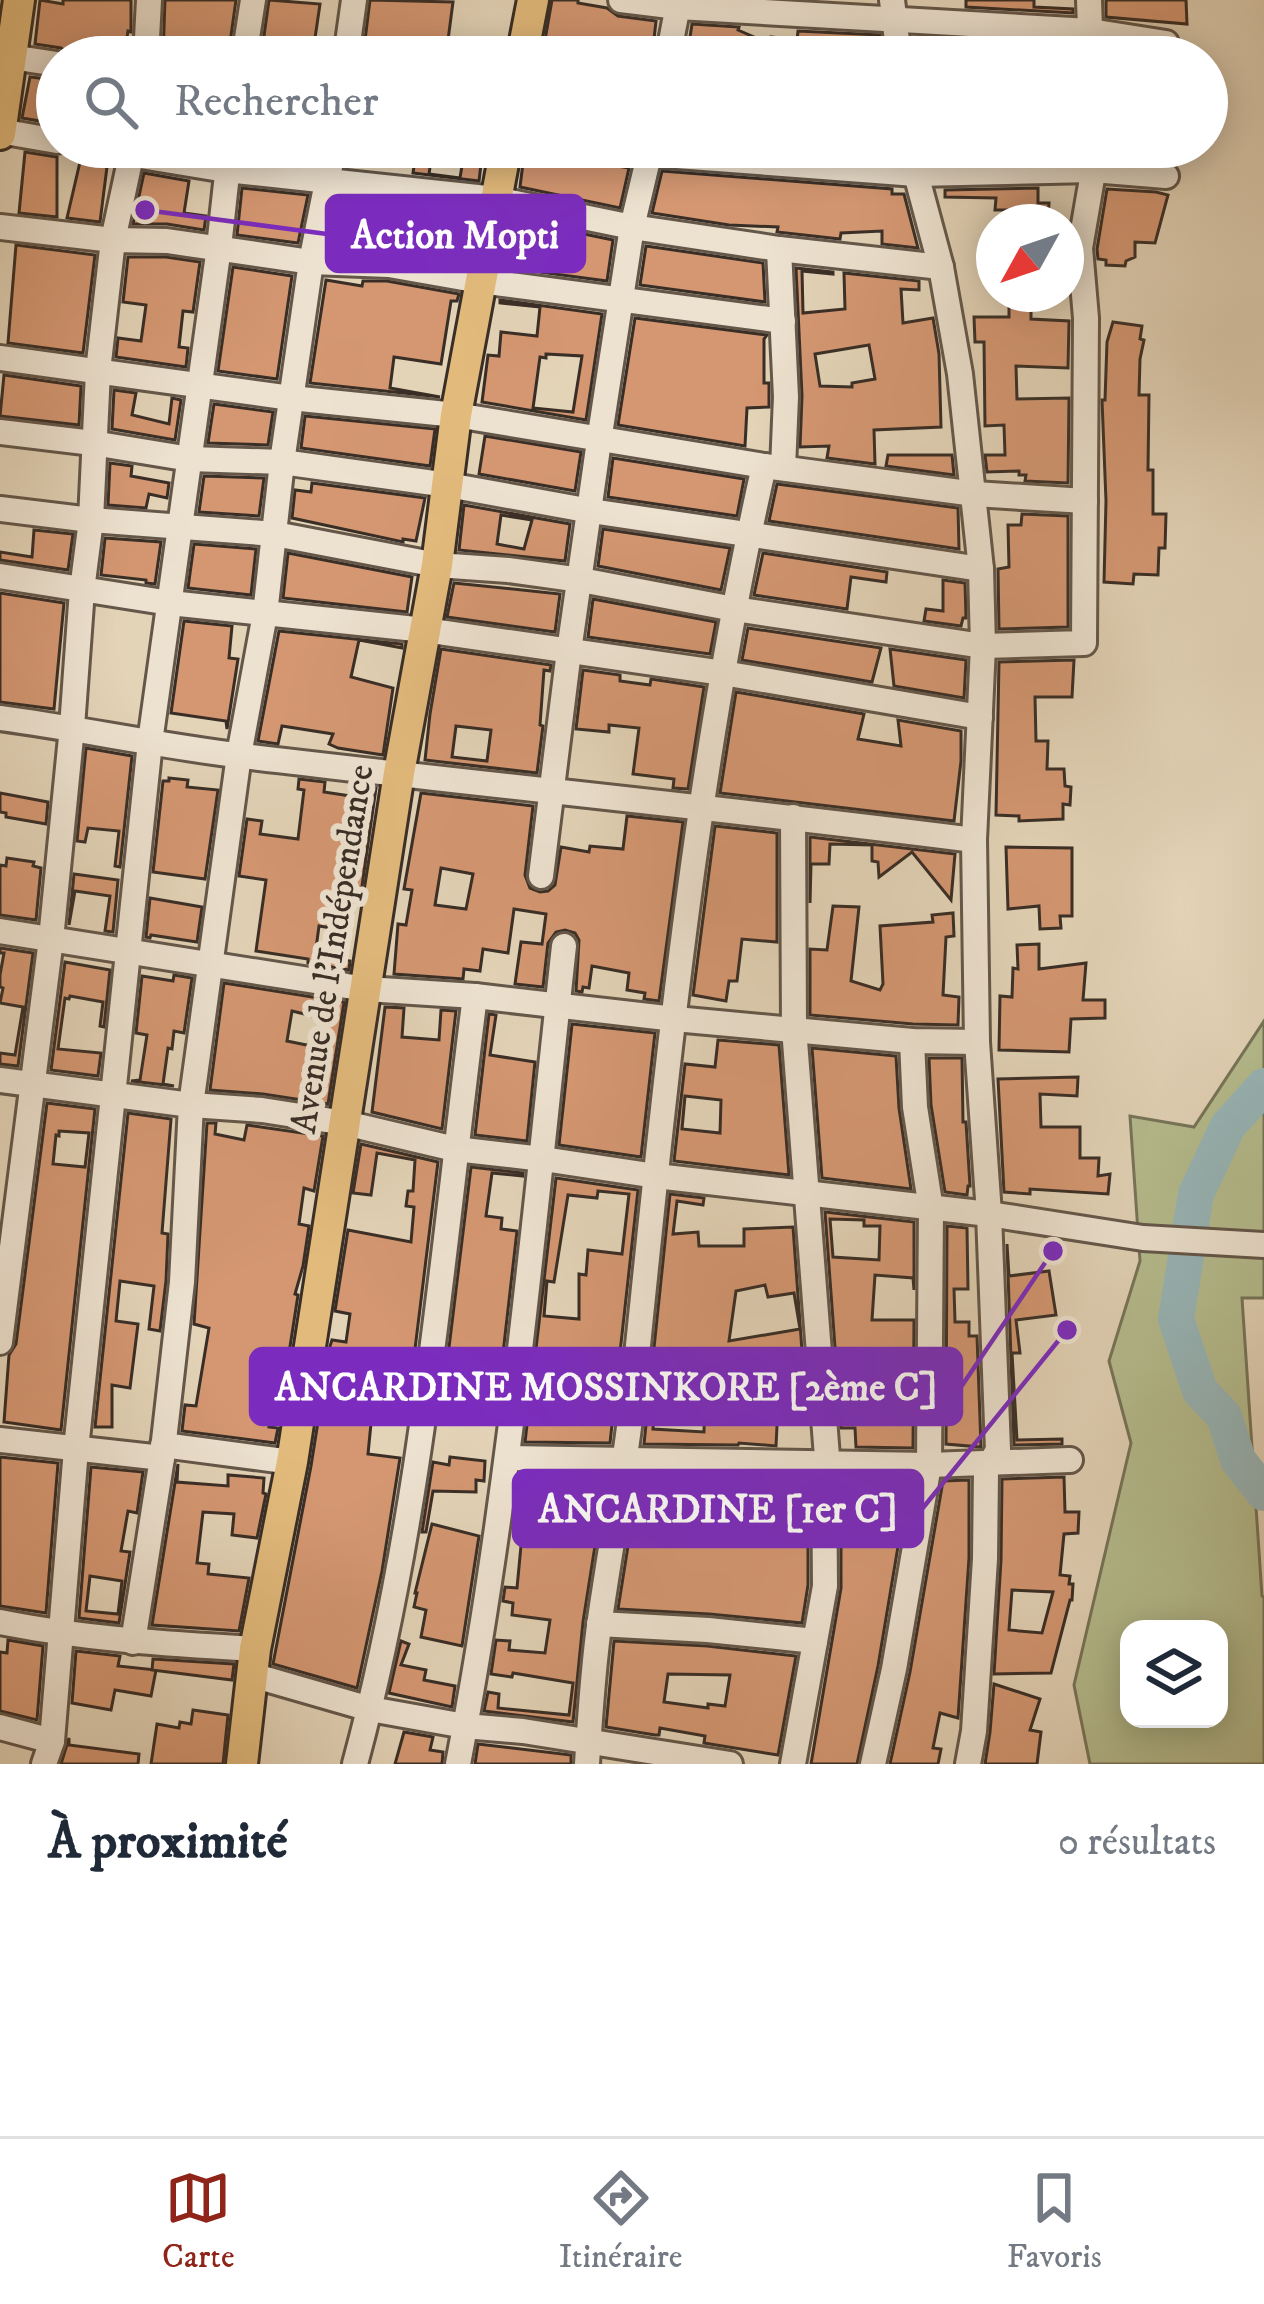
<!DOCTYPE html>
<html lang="fr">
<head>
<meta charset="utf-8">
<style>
  :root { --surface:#fff; --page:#f6f6f7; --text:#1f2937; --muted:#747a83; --line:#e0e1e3; --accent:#8f2418 }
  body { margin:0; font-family:"IM FELL DW Pica",serif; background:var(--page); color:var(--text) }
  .controls { position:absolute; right:36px; bottom:36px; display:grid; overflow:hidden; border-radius:24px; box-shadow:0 6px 30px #0003 }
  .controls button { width:108px; height:108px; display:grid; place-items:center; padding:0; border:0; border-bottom:3px solid var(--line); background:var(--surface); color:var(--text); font:60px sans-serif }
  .compass { position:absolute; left:976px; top:204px; width:108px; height:108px; border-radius:50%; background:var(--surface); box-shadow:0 6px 30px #0003; rotate:230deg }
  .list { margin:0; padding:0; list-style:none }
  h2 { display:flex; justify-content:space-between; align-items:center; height:156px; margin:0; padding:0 48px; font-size:51px }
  h2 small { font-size:39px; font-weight:400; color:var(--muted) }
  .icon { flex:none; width:66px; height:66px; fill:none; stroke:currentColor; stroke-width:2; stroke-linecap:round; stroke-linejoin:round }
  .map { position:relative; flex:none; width:1264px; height:1764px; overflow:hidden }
  .search { position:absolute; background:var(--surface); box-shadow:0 6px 30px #0003; left:36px; right:36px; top:36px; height:132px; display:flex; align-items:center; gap:30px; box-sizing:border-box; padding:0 42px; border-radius:66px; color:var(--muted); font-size:45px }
  .sheet { height:372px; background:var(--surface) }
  nav { display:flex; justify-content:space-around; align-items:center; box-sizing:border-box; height:168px; border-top:3px solid var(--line); background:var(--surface); font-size:33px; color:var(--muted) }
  nav a { display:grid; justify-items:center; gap:6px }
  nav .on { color:var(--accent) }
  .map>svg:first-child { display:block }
  .green { fill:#b5bc8e; stroke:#77755a; stroke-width:3; fill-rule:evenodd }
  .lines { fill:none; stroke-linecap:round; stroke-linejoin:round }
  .river { stroke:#98b6b8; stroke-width:36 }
  .building { fill:#d49772; stroke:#392e26; stroke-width:3; fill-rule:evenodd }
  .minor-casing { stroke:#64574a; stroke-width:30 }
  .major-casing { stroke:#392e26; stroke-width:36 }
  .minor { stroke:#ede2d0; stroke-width:24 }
  .major { stroke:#e2ba7c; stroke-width:30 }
  .labels { text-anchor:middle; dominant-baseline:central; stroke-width:12; stroke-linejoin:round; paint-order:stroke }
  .street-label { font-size:36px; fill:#392e26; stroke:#ede2d0 }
  .leader { fill:none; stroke:#7b2cbf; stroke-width:4.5 }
  .callout-dot { fill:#7b2cbf; stroke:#ede2d0; stroke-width:4.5 }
  .callout { fill:#7b2cbf; stroke:#7b2cbf; stroke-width:4.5 }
  .callout-label { font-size:39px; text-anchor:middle; font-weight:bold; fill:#fff }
</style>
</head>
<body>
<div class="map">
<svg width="1264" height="1764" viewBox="0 0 1264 1764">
  <rect width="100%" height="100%" fill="#e3d3b7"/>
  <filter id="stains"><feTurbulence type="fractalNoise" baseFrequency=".00167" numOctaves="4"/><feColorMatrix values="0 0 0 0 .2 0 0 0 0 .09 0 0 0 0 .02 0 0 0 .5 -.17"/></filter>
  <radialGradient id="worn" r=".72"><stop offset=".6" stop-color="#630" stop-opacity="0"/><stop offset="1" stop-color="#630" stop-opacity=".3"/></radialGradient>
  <!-- green -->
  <path class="green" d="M1264,1021V1298H1242L1262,1596L1264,1597V1764H1090L1074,1685L1131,1443L1109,1361L1140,1261L1130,1116L1194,1127ZM1129,1629H1219V1719H1129Z"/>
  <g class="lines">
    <!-- river -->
    <path class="river" d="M1264,1086L1228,1126L1196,1194L1176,1319L1200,1391L1224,1416L1238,1460L1264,1493"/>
  </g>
  <!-- building -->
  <g class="building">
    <path d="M40,0L63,4V0H131V32L128,31L124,57H72L61,48L35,44Z"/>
    <path d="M165,0H236L228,57H163Z"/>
    <path d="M269,0L320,4L315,38L319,39L317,53L313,52L312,57H261Z"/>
    <path d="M370,0L453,2L448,40L493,48L492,57L363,56Z"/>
    <path d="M552,0H578V3L607,8L618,16L656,21L652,57L623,53L622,57H542Z"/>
    <path d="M966,0H1034V7L1073,9V13L966,7Z"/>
    <path d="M1106,0H1186L1187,24L1106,17Z"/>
    <path d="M692,24L739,27L738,30L770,44L771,37L797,40L798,31L880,35L882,57H687Z"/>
    <path d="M957,40L1074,47V51L1016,52L1017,57H957Z"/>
    <path d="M30,77L57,80V124L22,118Z"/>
    <path d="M417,147H433L429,174L460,178L465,147H483L479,181L413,173Z"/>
    <path d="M525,147L591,156L600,163L629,168L620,208L520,187Z"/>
    <path d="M25,152L57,157V217L19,213Z"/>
    <path d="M80,162L107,167L100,222L67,218Z"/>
    <path d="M662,171L892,189V194H904L918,248L882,244V231L841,233L840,239L777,232L778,227L729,225L652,213Z"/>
    <path d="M144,173L189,181L184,213L206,216L204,230L167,224H133Z"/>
    <path d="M242,188L308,195L298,243L237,235Z"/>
    <path d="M1038,188V203H1049L1048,222H1008V210H995L996,198L945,197V190Z"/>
    <path d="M1107,189L1156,192L1168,195L1155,243L1135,242V257L1126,261L1125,266L1106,265V260L1098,259L1097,249Z"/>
    <path d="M512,219L613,240L607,281L503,267Z"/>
    <path d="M16,245L95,255L83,353L8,343Z"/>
    <path d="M646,246L763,263L765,302L640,285Z"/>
    <path d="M128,257H166L200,262L193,312L183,311L179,347L188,348L186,367L116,357L118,338L141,341L146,305L123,302Z"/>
    <path d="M233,267L292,276L277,379L218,371Z"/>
    <path d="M796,268L833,272V274L802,271L803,313L845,309L844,273L919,281V290L901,289L903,323L933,318L939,354L941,427L874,430L875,464L827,458L829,446L800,447L802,396ZM869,345L875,379L852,383V387L820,386L815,354Z"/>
    <path d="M326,280L362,286L363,281H387L459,294L457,301H451L441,364L394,357L390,388L440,397L310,383Z"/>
    <path d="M500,300L602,314L586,420L482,402L488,355L499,356L501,332L537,336L540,307L500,303ZM546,354L582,356L573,412L533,408L540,357L546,358Z"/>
    <path d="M1031,302V319L1069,321L1068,368L1016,366L1017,399L1069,398L1068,483L1025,481L1026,475H1019V471L987,472L985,455H1005L1004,425L985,426L984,342H975L974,317H1009V306Z"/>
    <path d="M635,318L767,335L764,339V383H769V407L747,408L745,446L618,425Z"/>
    <path d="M1113,322L1142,326L1140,339L1144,340L1140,359L1139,395H1149L1148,470H1153V514H1166L1165,548H1159L1158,575L1134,574L1133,584L1104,582L1106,501L1102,400H1105L1107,342Z"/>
    <path d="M4,375L81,386L79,425L0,416Z"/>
    <path d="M114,390L136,393L132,415L169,424L172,398L181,400L175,440L112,429Z"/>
    <path d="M214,404L273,412L268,445L208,443Z"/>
    <path d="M305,416L435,429L430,466L301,448Z"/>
    <path d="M485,436L581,452L575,491L479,474Z"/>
    <path d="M888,455H952L954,475L886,466Z"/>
    <path d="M613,458L744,479L737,516L608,497Z"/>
    <path d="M110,463L132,466L131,476L169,483L167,498L149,494L146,508L108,505Z"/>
    <path d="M204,476L264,478L259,516L199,512Z"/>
    <path d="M312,483L425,498L416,541L403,539V542L292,518L295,490L311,492Z"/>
    <path d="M777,484L958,508L959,549L769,521Z"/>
    <path d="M464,505L570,524L565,561L459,550ZM501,515L532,520L524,549L497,544Z"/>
    <path d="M1022,514L1068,516V627L999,629L998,569L1009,567L1008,525H1021Z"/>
    <path d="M603,529L730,548L721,590L598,566Z"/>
    <path d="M34,530L73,534L68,570L0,560V552L32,557Z"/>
    <path d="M105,538L161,542L155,584L146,583V580L101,575Z"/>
    <path d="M194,544L256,549L251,595L188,588Z"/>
    <path d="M288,553L412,577L407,612L283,598Z"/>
    <path d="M763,553L887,572L886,582L851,577L847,609L754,595Z"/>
    <path d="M943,580L965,583L966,618H963L961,626L924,621L926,609L943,611Z"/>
    <path d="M454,583L560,594L555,632L447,617Z"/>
    <path d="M0,593L64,603L54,709L0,702Z"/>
    <path d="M593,599L716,622L710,654L588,637Z"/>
    <path d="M184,621L232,626L229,658L238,659L227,729L226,721L171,713Z"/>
    <path d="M748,628L881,648L872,682L742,660Z"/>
    <path d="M279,631L402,644V648L359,640L351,677L393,688L383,755L338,748L329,744L333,734L282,726L278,744L258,741Z"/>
    <path d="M441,649L551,665L550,671L544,670L540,725L543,726L537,773L425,760L430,714ZM456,726L491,730L487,761L452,757Z"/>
    <path d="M890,649L966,660L964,698L894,686Z"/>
    <path d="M1074,660L1072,697H1035L1036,741H1048L1047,769H1064L1065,786L1071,787L1070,805L1063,804V819L1019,821V816L996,815L999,662Z"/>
    <path d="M583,670L620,675V681L650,685L651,679L704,687L688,789L673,788L674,779L633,774L639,728L609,725V732L576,729Z"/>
    <path d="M736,692L864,714L858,739L901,746L898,720L961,731V761L954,821L720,793Z"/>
    <path d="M86,748L132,756L120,867L115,866L119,831L88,828L85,842L77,841Z"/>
    <path d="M169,778L188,780L187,787L218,790L205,879L153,872L163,781H169Z"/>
    <path d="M299,779L325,782L324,792L357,797L358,786L376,788L361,893L358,903L354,902L350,931L319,926L315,956L350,961L349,970L308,963V959L256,951L266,880L239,876L247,819L262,821L260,834L298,839L304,790L298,789Z"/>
    <path d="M0,793L48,802L46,824L6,817V813L0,812Z"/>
    <path d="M421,793L533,806L525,875L530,888L540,892L548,891L555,885L561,847L589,852L590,846L623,849L627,816L683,822L659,1001L644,999L645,993L627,990L629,973L592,966L589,988L583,987L582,992L576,991L579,940L575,933L565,930L556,932L548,943L543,987L515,984L521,942L542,944L546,914L514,909L508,953L483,949L480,971L464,969L463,979L394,974L398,924L406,925L412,890L404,889ZM441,868L473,874L466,909L435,905Z"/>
    <path d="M715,826L777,833V942L742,939L737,981H729L726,1001L693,995Z"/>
    <path d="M810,837L955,854L951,900L912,852L879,877L878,862L872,861V845L830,844L829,864H811L810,903Z"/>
    <path d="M1006,847L1072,848V916H1060L1061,928L1040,929L1039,906L1008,909Z"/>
    <path d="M7,858L34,862L33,866L41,868L36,920L0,915V865L6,866Z"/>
    <path d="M74,874L118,880L113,932L105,931L110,896L75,891L69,925Z"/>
    <path d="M150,898L202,907L197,942L151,935L150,938L146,937Z"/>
    <path d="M833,906L859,907L851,981L880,990L883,984L880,926L933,922L932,915L953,913L954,936L946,937L943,995L959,997L958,1025L913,1024L810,1015V949L827,950Z"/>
    <path d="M1039,944V969L1086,963L1083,1000H1105V1018L1071,1019L1069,1052L999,1050L1000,996L1012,997L1013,968L1018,969L1017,945Z"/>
    <path d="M0,948L33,953L18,1066L0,1064V1053L15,1055L23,1007L0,1003L3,988L0,987V975L4,953H0Z"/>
    <path d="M65,962L110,970L104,1027L100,1026L103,1002L70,996L69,999L65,998L58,1049L101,1053L98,1076L51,1070Z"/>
    <path d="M174,975L192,978L184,1033L174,1031L172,1049L168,1048L163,1084L174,1086L131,1081L140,1080L147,1035L136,1033L142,976L173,981Z"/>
    <path d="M224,983L344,1002L328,1104L263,1094L210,1090ZM292,1011L325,1019L321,1048L287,1041Z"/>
    <path d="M385,1007L404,1008L402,1037L439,1040L441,1010L456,1011L442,1129L372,1112Z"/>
    <path d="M489,1014L496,1015L490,1055L535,1062L527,1141L475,1135Z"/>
    <path d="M572,1024L655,1033L641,1157L559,1145Z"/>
    <path d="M718,1040L779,1045L789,1175L674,1161L685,1064L715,1067ZM685,1096L721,1100L720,1133L682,1129Z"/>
    <path d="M812,1048L896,1056L899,1108L911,1189L822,1178Z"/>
    <path d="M929,1058H962L963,1122H966L970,1186H968L967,1195L945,1192L931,1105Z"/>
    <path d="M1078,1077L1077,1096L1040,1094L1041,1127H1080V1158H1099L1098,1176L1110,1174L1108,1194L1030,1189V1194L1004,1192L998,1079Z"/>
    <path d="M47,1103L95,1109L61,1430L4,1422L9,1355L16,1344ZM59,1131L89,1133L85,1167L53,1164L56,1135L59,1136Z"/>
    <path d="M128,1113L171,1119L162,1233L168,1234L166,1281L160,1331L149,1329L154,1286L120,1281L116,1321L138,1324L130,1388L112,1385V1427H95Z"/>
    <path d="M207,1123H216L215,1134L244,1140L247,1125L323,1136L314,1191L304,1188L299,1224L309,1226L303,1266L295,1294L298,1295L283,1392L274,1390L267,1423H270L269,1427L278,1428L275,1443L182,1431L185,1405L196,1406L209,1328L194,1324Z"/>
    <path d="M361,1144L438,1162L407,1414L372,1413L368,1454L400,1458L382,1571L357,1688L273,1664L311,1466L330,1346L332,1340L346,1342L350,1314L335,1311L348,1230L411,1242L414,1207L406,1206L408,1191H413L415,1160L377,1153L371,1195L353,1193Z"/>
    <path d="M471,1167L523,1173V1176L492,1173L486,1216L502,1218L501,1229L517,1231L502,1362L479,1359L475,1409L455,1410L453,1373L446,1372Z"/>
    <path d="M556,1178L638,1190L610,1443L525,1442ZM598,1191L629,1194L622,1254L588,1250L586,1275L579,1274V1319L544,1316L547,1281L554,1282L568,1195L597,1198Z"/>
    <path d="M670,1194L704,1198L703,1205L677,1201L673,1234L698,1232L699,1246H744V1229L793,1227L806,1406H778L776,1446L739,1443L738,1445L644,1444ZM765,1285L768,1297L794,1293L800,1329L729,1341L736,1291ZM657,1387L705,1389L704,1432L653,1429Z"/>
    <path d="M825,1212L914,1222V1290L913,1278L875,1275L872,1320H914L913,1448L856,1447L855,1428H841ZM830,1219L864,1220V1226H880L879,1260L833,1257Z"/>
    <path d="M947,1226L967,1228L968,1289H954L955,1322H969V1336H977L981,1447L946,1444Z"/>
    <path d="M1007,1244L1009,1276L1049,1271L1056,1315L1016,1320L1020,1353H1012L1017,1440L1062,1439V1444L1014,1445Z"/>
    <path d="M0,1457L58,1463L46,1613L0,1606Z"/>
    <path d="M450,1457L485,1461L484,1481L476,1480V1492L433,1491L426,1532H422L433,1462L449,1465Z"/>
    <path d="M178,1464L177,1482L228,1486V1475L264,1478L263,1493L266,1494L257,1538L232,1535L234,1514L203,1512L197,1563L209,1564L208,1574L249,1578L239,1631L152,1625Z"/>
    <path d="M91,1467L143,1472L137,1513L128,1511L121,1551L130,1552L119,1623L79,1618ZM90,1576L122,1581L118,1614L86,1611Z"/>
    <path d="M522,1475L606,1476L583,1622L573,1722L484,1711L488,1692L499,1694L498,1708L569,1715L573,1683L513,1673L512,1677L491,1674L496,1640L510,1641L509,1650L545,1653L550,1620L512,1615L513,1603L503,1601L505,1587L517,1588L523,1525H519Z"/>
    <path d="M639,1477L808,1479V1585L802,1623L709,1614L618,1609Z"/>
    <path d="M1064,1477L1065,1512H1079L1078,1533L1064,1534L1060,1575L1070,1576L1069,1584H1073L1072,1600H1070L1051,1673L994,1674L1001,1560L1002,1479ZM1012,1590L1053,1592L1042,1633L1009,1630Z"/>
    <path d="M841,1480L909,1481L878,1666L857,1764H811L841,1588Z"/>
    <path d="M969,1480V1558L958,1718L940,1713L933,1748L941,1749L938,1764H890L910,1672L943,1481Z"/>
    <path d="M432,1524L479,1536L462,1646L421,1637L426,1610L414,1607L417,1593H415Z"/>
    <path d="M8,1640L43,1646L37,1720L0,1711V1652L7,1653Z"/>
    <path d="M401,1641L409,1644L401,1665L426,1670L424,1680L455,1686L452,1707L389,1693Z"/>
    <path d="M614,1641L707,1646L796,1656L778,1755L704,1743L705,1736L660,1728L659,1735H655L606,1727ZM668,1674L730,1675L725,1706L708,1704V1708L664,1702Z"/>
    <path d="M76,1651L120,1656L118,1666L156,1670L151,1696L115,1690L111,1710L72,1703Z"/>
    <path d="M153,1659L234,1664L232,1680L152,1670Z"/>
    <path d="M994,1684L1040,1699L1030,1730L1041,1732L1037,1764H985L990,1732Z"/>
    <path d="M193,1710L228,1715L223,1764H151L157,1724L179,1728L180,1722L191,1724Z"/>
    <path d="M404,1732L433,1737L430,1750L443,1752L442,1764H395Z"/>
    <path d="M69,1738V1745L139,1754L138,1764H61Z"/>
    <path d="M478,1744L571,1755V1764H475Z"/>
  </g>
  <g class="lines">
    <defs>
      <g id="minor">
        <path d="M621,0L678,7L1090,31L1166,43"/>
        <path d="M892,0L899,57"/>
        <path d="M1089,0L1091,57"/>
        <path d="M11,57L57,64"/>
        <path d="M146,57L149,0"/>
        <path d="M244,57L253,0"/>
        <path d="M346,57L354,0"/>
        <path d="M668,57L679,0"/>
        <path d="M0,131L57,141"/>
        <path d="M86,147L226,170L496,199L632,227L779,249L941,267"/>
        <path d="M604,147L650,154L916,174L1093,170L1166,176"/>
        <path d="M912,147L916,174L941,267L960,374L981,569L983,646L974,840L977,1042L989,1214L998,1450L986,1471L985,1559L974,1731L968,1764"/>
        <path d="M0,227L113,240L167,241L311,262L389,265L480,281L783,321"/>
        <path d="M779,249L786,397L783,468"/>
        <path d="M0,358L291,398L456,415L764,466L975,494L1085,501"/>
        <path d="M0,432L93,443L190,459L282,462L448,485L591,511L981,569"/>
        <path d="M0,509L91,520L275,534L437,565L508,570L581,580L734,609L983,646L1084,643L1086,318L1080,248L1095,161L1094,147"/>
        <path d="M0,576L170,603L425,630L723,673L980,717"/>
        <path d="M0,718C81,729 161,746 243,756C486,785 731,809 974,840"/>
        <path d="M793,817L794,1028L827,1457L824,1464L825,1586L793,1764"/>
        <path d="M541,876L569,651L599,441L632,227L651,147"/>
        <path d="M0,931L366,989L475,996L675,1019L912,1041L977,1042"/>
        <path d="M0,1080L191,1105L262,1110L345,1123L455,1149L543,1159L656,1176L989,1214L1143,1238L1264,1245"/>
        <path d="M0,1342L51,939L72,727L82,590L91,520L98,371L113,240L133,147"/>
        <path d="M0,1440L162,1458"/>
        <path d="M163,1445L292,1462"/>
        <path d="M508,1458L929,1465L1070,1460"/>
        <path d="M0,1622C85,1639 169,1644 255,1649"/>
        <path d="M599,1624L708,1630L815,1641"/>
        <path d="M133,1642L162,1458L182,1282L191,1105L239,755L265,614L282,462L311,262L334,147"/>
        <path d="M252,1675L370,1709L465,1726L523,1731L730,1764"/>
        <path d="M0,1727L52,1741"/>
        <path d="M44,1764L52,1741L76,1449L150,742L219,247L230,147"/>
        <path d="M355,1764C423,1513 442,1252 475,996"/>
        <path d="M458,1764C510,1494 534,1219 564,946"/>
        <path d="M587,1764C590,1716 593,1667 600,1619C611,1544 625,1469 633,1394C665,1084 695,771 764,466"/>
        <path d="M873,1764L894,1669L929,1465L931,1209L915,1107L912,1041"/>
      </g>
      <g id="major">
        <path d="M522,57L533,0"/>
        <path d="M0,134L19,0"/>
        <path d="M242,1764L255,1649L292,1462L399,773L437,565L456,415L506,147"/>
      </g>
    </defs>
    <!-- minor casing -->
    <use href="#minor" class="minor-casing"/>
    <!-- major casing -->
    <use href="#major" class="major-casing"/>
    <!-- minor -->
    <use href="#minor" class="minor"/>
    <!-- major -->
    <use href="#major" class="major"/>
  </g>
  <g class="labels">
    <!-- street labels -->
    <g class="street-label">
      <text transform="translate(333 949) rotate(-81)">Avenue de l'Indépendance</text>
    </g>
  </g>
  <!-- callouts -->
  <path class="leader" d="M145 210L327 234M1053 1251L961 1387M1067 1330L922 1509"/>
  <g class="callout-dot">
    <circle cx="145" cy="210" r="12"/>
    <circle cx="1053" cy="1251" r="12"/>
    <circle cx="1067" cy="1330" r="12"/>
  </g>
  <g class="callout">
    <rect x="327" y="196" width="257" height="75" rx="12"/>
    <rect x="251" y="1349" width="710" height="75" rx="12"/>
    <rect x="514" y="1471" width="408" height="75" rx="12"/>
  </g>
  <g class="callout-label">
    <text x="455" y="248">Action Mopti</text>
    <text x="606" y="1400">ANCARDINE MOSSINKORE [2ème C]</text>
    <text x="718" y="1522">ANCARDINE [1er C]</text>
  </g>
  <rect width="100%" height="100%" filter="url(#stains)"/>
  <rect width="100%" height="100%" fill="url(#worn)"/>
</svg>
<div class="controls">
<button><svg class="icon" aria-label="layers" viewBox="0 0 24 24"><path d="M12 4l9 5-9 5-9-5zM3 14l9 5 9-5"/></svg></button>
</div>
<svg class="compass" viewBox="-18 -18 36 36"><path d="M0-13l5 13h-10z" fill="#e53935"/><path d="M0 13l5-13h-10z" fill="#747a83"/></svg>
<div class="search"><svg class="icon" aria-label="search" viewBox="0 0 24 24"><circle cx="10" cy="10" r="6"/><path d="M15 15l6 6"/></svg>Rechercher</div>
</div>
<section class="sheet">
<h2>À proximité<small>0 résultats</small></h2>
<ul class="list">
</ul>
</section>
<nav>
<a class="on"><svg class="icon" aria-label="map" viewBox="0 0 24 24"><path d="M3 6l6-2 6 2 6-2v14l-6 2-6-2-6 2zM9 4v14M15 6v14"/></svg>Carte</a>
<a><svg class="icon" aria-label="directions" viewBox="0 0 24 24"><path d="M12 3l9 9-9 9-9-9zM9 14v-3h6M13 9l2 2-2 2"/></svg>Itinéraire</a>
<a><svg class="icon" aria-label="saved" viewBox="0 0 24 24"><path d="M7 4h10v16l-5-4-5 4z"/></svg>Favoris</a>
</nav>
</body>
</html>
